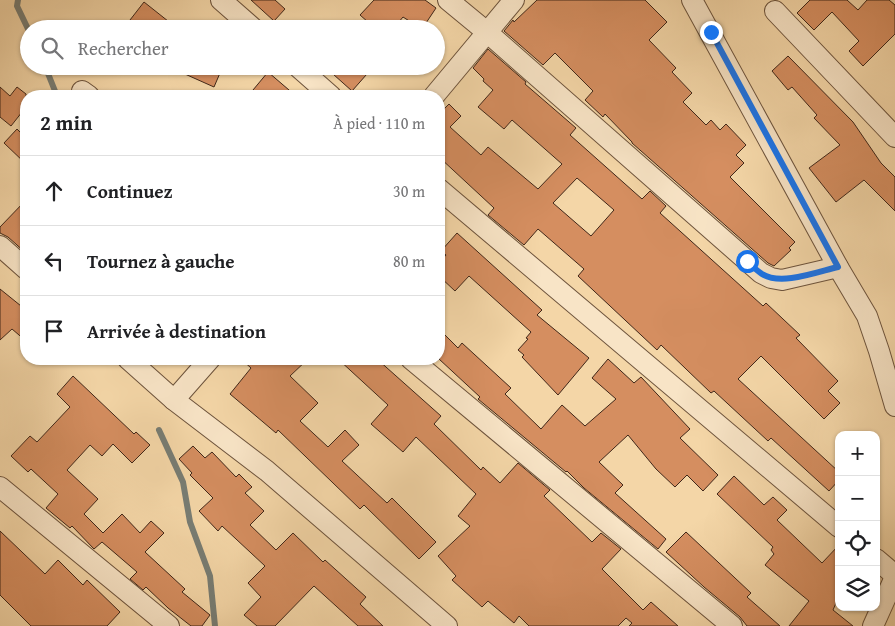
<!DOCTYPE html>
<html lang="fr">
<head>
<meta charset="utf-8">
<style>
  :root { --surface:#fff; --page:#f6f6f6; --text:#202124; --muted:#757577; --line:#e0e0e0 }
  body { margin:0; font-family:"Gentium Book Plus",serif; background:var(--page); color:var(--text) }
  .controls { position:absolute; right:15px; bottom:15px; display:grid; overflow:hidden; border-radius:10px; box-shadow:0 1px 4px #0004 }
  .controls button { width:45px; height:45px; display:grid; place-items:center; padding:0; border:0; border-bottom:1px solid var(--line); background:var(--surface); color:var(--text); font:25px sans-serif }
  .stop { position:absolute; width:15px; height:15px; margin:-11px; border:4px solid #1a73e8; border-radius:50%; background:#fff }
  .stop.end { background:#1a73e8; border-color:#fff; box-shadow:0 1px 5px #0008 }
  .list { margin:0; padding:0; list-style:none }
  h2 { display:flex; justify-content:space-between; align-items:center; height:65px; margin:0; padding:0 20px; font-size:21px }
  h2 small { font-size:16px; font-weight:400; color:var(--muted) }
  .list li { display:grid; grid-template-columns:32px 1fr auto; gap:15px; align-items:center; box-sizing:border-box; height:70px; padding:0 20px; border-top:1px solid var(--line) }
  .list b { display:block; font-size:19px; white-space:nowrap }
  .list em { font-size:16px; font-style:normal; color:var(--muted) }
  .icon { flex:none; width:28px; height:28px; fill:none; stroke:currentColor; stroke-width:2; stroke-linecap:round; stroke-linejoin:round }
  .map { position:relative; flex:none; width:895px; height:626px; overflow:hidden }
  .search { position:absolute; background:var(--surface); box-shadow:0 1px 4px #0004; left:20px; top:20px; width:425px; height:55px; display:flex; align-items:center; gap:12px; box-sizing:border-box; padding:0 18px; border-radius:28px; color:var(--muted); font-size:19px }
  .panel { position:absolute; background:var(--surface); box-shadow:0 1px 4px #0004; left:20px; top:90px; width:425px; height:275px; border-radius:20px }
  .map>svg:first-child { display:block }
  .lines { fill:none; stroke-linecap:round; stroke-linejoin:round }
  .stream { stroke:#787d74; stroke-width:6 }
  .building { fill:#d58e60; stroke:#402719; fill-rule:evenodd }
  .minor-casing { stroke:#6d533c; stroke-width:22 }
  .minor { stroke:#f8e4c6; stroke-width:20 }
  .route { stroke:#1a73e8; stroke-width:6 }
</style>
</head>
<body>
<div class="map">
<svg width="895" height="626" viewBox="0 0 895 626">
  <rect width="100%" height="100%" fill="#f4d6a7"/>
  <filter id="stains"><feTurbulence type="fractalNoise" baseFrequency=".004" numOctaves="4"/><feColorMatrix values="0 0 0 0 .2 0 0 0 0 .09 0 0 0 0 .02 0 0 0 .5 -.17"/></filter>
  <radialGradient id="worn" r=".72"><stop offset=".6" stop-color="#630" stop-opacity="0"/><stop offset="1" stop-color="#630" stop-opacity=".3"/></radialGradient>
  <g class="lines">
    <!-- stream -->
    <g class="stream">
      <path d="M18,0L17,6L29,31"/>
      <path d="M45,66L57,96"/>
      <path d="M159,430L183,482L190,522L210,576L215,626"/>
    </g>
  </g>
  <!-- building -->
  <g class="building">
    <path d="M251,0H275L285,9L274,21Z"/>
    <path d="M374,0H425L436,8L422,29L403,17L393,29H376L360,15Z"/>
    <path d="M537,0H645L667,22L649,40L676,68L672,72L692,93L683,102L706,125L711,120L720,130L726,124L746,145L736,155L744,163L730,177L795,242L789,248L791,250L774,266L768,263L632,143V142L605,114L603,117L585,100L593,91L555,53L543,65L504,31L513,20L514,22Z"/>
    <path d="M810,0H847L858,10L867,0H889L895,5V34L863,66L849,51L859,41L832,12L814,30L797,13Z"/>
    <path d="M144,2L178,29H123Z"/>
    <path d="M488,49L526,82L525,84L576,128L570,135L642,199L650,191L666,206L660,213L763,306L766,303L800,335L796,338L838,381L828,391L840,403L824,419L761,356L738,379L839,472V480L829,491L771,438L768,441L714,391L711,393L661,345L657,350L578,276L584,269L538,229L524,245L488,215L494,208L439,157V114L449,104L461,116L450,127L481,155L488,147L538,189L562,164L512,120L504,129L478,107L493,90L483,81L484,79L473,68ZM577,178L614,210L591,236L553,203Z"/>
    <path d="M788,56L853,122L881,163L895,177V211L864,180L836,202L809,168L840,145L814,118L817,115L792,87L788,90L772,71Z"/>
    <path d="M167,66H223L214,87Z"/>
    <path d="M324,66H374L352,91Z"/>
    <path d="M268,72L296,96H248Z"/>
    <path d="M0,87L10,96L17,87L26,94V107L11,126L0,117Z"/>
    <path d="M17,129L26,138V164L4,143Z"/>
    <path d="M26,200V253L8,237L0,233V227Z"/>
    <path d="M457,233L542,310L537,315L589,358L558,395L522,357L524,355L518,350L528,339L526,338L531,332L469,276L455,291L439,276V263L446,255L441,251Z"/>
    <path d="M0,289L26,310V341L12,329L0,340Z"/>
    <path d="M439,329L458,348L462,343L511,388L505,394L541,429L562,405L585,426L616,399L592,378L608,359L634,383L641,377L690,429L680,438L718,475L703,491L687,475L675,487L656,469L628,435L599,462L623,485L615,493L666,539L658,549L584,488L567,471L566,472L478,399L480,397L439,359Z"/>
    <path d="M241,359H308L290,376L318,403L300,421L328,447L345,430L359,445L342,461L387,503L392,498L436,542L419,559L364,505L360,509L278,430L276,433L230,394L251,368Z"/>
    <path d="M338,359H377L441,416L434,424L481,470L483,467L500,483L518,463L550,490L544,496L592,542L601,533L621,549L602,569L643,610L651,602L678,626H629L632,623L626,618L618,626H529L519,616L514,623L488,601L482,607L452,580L456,576L438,556L470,526L458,516L476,494L416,437L403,452L371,424L388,405Z"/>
    <path d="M73,376L134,434L136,432L150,445L132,463L113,444L102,456L90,445L67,470L98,499L84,514L103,533L122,514L140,533L151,521L164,533L145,552L185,589L182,592L210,615L202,626H191L168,608L146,587L143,590L130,579L137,572L102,542L94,549L72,526L70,528L46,508L58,494L31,469L28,472L11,456L30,436L37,442L70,407L57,394Z"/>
    <path d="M193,446L205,458L212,452L236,477L239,474L252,487L245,493L264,511L250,525L276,550L293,533L323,562L325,560L366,597L360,604L383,626H358L314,586L275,626H257L244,615L261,597L248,583L265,566L222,526L218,531L199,511L213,498L190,475L192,473L179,459Z"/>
    <path d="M734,476L764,505L773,497L787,510L777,520L822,563L839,545V596L833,610L853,626H789L809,601L765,565L774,554L771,550L773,547L717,494Z"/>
    <path d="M0,531L45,574L58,560L83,585L87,580L120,612L107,626H31L0,595Z"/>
    <path d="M686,532L751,593L747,597L780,626H747L740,617L704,587L666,552Z"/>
  </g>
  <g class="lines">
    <defs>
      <g id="minor">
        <path d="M221,0L254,29"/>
        <path d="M448,0L488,33L761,273L771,278L782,280L838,267"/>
        <path d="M692,0L838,267L867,316L879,351L895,406"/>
        <path d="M775,11L895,137"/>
        <path d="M297,66L331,96"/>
        <path d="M82,91L89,96"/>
        <path d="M434,96L514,0"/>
        <path d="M439,189L839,527"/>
        <path d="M0,246L26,269"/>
        <path d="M128,359L174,400L267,471L447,626"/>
        <path d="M411,359L732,626"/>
        <path d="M174,400L210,359"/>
        <path d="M0,487L169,626"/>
        <path d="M876,559L895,575"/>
        <path d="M873,626L895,577"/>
      </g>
    </defs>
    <!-- minor casing -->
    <use href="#minor" class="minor-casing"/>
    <!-- minor -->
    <use href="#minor" class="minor"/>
  </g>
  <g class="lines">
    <!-- route -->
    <path class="route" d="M711,32L838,267C817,272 781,286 762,274C756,270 751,265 747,261"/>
  </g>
  <rect width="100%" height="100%" filter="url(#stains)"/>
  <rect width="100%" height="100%" fill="url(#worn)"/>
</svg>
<div class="controls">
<button>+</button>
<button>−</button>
<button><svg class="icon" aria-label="locate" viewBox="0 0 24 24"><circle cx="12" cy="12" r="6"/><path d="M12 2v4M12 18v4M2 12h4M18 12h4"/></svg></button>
<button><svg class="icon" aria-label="layers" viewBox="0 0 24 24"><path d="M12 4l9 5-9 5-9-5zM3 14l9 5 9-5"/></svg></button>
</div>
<div class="stop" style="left:747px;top:261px"></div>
<div class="stop end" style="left:711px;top:32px"></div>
<div class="search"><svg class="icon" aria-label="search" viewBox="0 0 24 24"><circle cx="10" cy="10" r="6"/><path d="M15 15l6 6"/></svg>Rechercher</div>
<section class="panel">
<h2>2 min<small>À pied · 110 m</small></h2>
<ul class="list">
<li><svg class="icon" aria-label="ahead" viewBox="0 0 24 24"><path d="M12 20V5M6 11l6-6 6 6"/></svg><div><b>Continuez</b></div><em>30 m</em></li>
<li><svg class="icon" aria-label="left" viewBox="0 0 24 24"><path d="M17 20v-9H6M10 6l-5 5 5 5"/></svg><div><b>Tournez à gauche</b></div><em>80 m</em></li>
<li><svg class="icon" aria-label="arrive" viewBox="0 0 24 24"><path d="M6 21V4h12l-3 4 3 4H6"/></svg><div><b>Arrivée à destination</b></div></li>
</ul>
</section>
</div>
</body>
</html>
